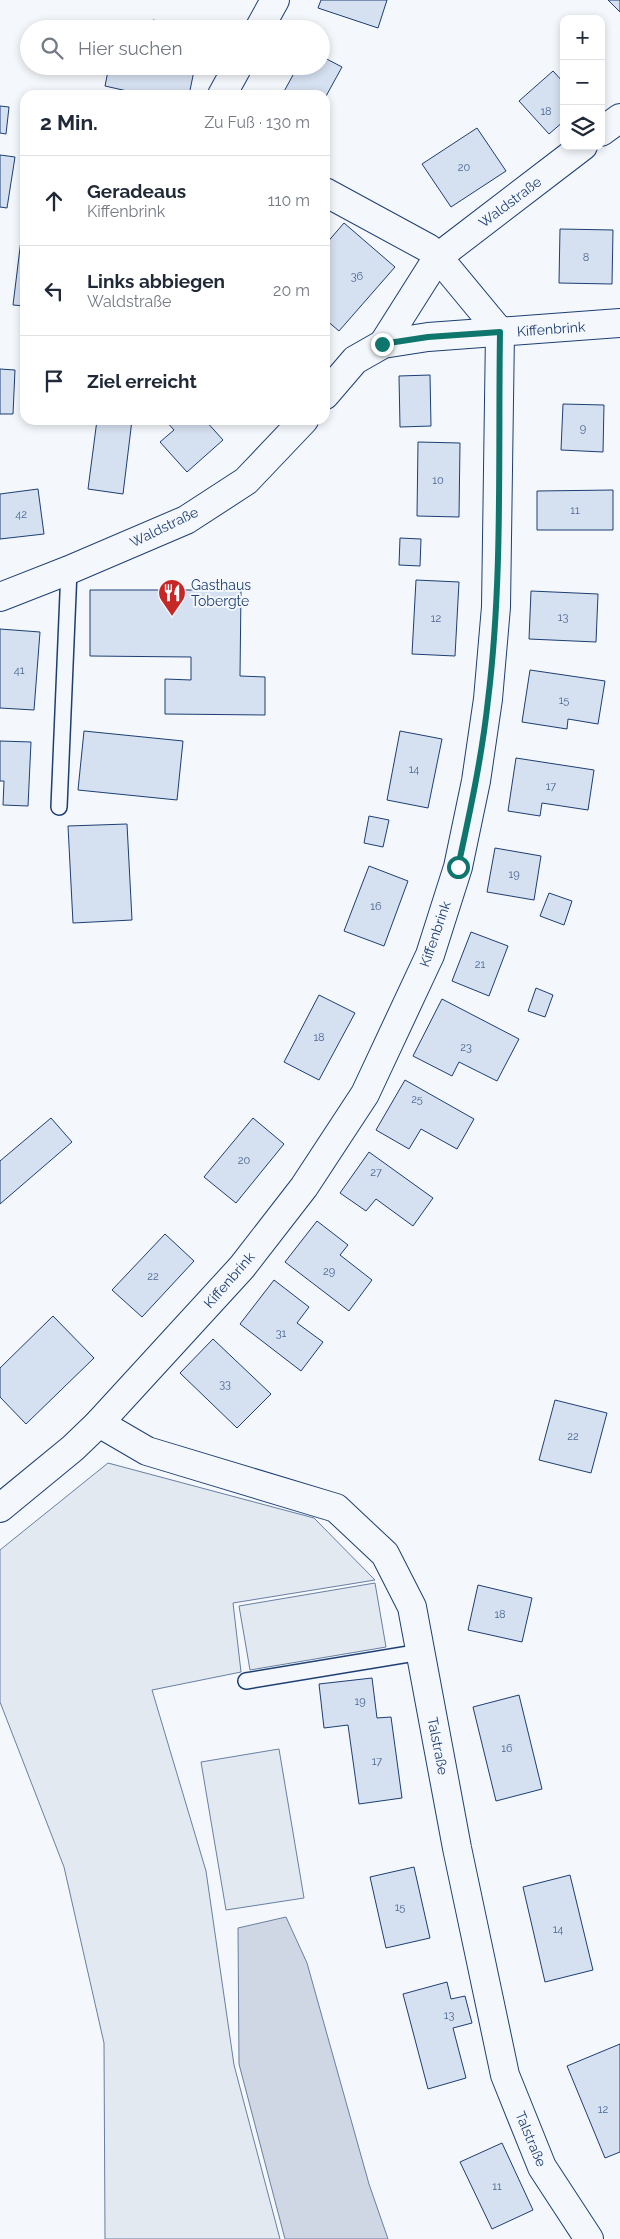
<!DOCTYPE html>
<html lang="de">
<head>
<meta charset="utf-8">
<style>
  :root { --surface:#fff; --page:#f2f2f3; --text:#1f2937; --muted:#747a83; --line:#e0e1e3 }
  body { margin:0; font-family:Raleway,sans-serif; background:var(--page); color:var(--text) }
  .controls { position:absolute; right:15px; top:15px; display:grid; overflow:hidden; border-radius:10px; box-shadow:0 2px 8px #0003 }
  .controls button { width:45px; height:45px; display:grid; place-items:center; padding:0; border:0; border-bottom:1px solid var(--line); background:var(--surface); color:var(--text); font:25px sans-serif }
  .stop { position:absolute; width:15px; height:15px; margin:-11px; border:4px solid #0f766e; border-radius:50%; background:#fff }
  .stop.end { background:#0f766e; border-color:#fff; box-shadow:0 1px 5px #0008 }
  .list { margin:0; padding:0; list-style:none }
  h2 { display:flex; justify-content:space-between; align-items:center; height:65px; margin:0; padding:0 20px; font-size:21px }
  h2 small { font-size:16px; font-weight:400; color:var(--muted) }
  .list li { display:grid; grid-template-columns:32px 1fr auto; gap:15px; align-items:center; box-sizing:border-box; height:90px; padding:0 20px; border-top:1px solid var(--line) }
  .list b { display:block; font-size:19px; white-space:nowrap }
  .list p { margin:0; font-size:16px; white-space:nowrap; color:var(--muted) }
  .list em { font-size:16px; font-style:normal; color:var(--muted) }
  .icon { flex:none; width:28px; height:28px; fill:none; stroke:currentColor; stroke-width:2; stroke-linecap:round; stroke-linejoin:round }
  .map { position:relative; flex:none; width:620px; height:2239px; overflow:hidden }
  .search { position:absolute; background:var(--surface); box-shadow:0 2px 8px #0003; left:20px; top:20px; width:310px; height:55px; display:flex; align-items:center; gap:12px; box-sizing:border-box; padding:0 18px; border-radius:28px; color:var(--muted); font-size:19px }
  .panel { position:absolute; background:var(--surface); box-shadow:0 2px 8px #0003; left:20px; top:90px; width:310px; height:335px; border-radius:15px }
  .map>svg:first-child { display:block }
  .green { fill:#e3e9f0; stroke:#687fa3 }
  .water { fill:#cfd7e4; stroke:#687fa3 }
  .building { fill:#d5e0f0; stroke:#1d3f73 }
  .lines { fill:none; stroke-linecap:round; stroke-linejoin:round }
  .service-casing { stroke:#1d3f73; stroke-width:18 }
  .minor-casing { stroke:#1d3f73; stroke-width:30 }
  .service { stroke:#f4f7fb; stroke-width:15 }
  .minor { stroke:#f4f7fb; stroke-width:28 }
  .route { stroke:#0f766e; stroke-width:6 }
  .labels { text-anchor:middle; dominant-baseline:central; stroke-width:4; stroke-linejoin:round; paint-order:stroke }
  .number-label { font-size:11px; fill:#4b6792 }
  .street-label { font-size:14px; fill:#1d3f73; stroke:#f4f7fb }
  .poi-label { font-size:14px; fill:#1d3f73; stroke:#f4f7fb; text-anchor:start }
</style>
</head>
<body>
<div class="map">
<svg width="620" height="2239" viewBox="0 0 620 2239">
  <rect width="100%" height="100%" fill="#f4f7fb"/>
  <!-- green -->
  <g class="green">
    <path d="M108,1463L314,1518L375,1580L233,1603L241,1672L152,1690L206,1871L234,2065L280,2239H105L104,2043L64,1867L0,1702V1550Z"/>
    <path d="M375,1583L386,1647L250,1670L239,1606Z"/>
    <path d="M279,1749L304,1898L226,1910L201,1762Z"/>
  </g>
  <!-- water -->
  <path class="water" d="M286,1917L307,1963L369,2184L388,2239H285L239,2064L238,1928Z"/>
  <!-- building -->
  <g class="building">
    <path d="M321,0H387L378,28L318,8Z"/>
    <path d="M608,0H620V12Z"/>
    <path d="M153,20L195,29H151Z"/>
    <path d="M321,56L342,67L325,98V95H282L298,66H321Z"/>
    <path d="M109,66L142,71L143,66H195L189,95H145L105,86Z"/>
    <path d="M553,71L564,83V121L549,134L519,101Z"/>
    <path d="M0,106L9,107L6,134L0,133Z"/>
    <path d="M477,128L506,171L451,207L422,164Z"/>
    <path d="M0,155L15,157L7,208L0,207Z"/>
    <path d="M344,223L395,267L339,331L325,319V278L329,274L325,271V245Z"/>
    <path d="M560,229L613,230L612,284L559,283Z"/>
    <path d="M21,240L25,241V306L13,305Z"/>
    <path d="M0,369L15,370L13,414H0Z"/>
    <path d="M430,375L431,426L400,427L399,376Z"/>
    <path d="M563,404L604,405L603,452L561,450Z"/>
    <path d="M97,420H132L123,494L88,489Z"/>
    <path d="M165,420H205L223,440L187,472L160,442L174,430Z"/>
    <path d="M418,442L460,443L459,517L417,516Z"/>
    <path d="M38,489L44,534L0,539V494Z"/>
    <path d="M613,490V530H537V491Z"/>
    <path d="M400,538L421,539L420,566L399,565Z"/>
    <path d="M416,580L459,582L455,656L412,654Z"/>
    <path d="M90,590H241L240,676L265,677V715L165,714V679L191,680V657L90,656Z"/>
    <path d="M531,591L598,594L596,642L529,639Z"/>
    <path d="M0,629L40,632L34,710L0,708Z"/>
    <path d="M530,670L605,681L598,724L568,719L567,729L522,722Z"/>
    <path d="M84,731L183,741L177,800L78,790Z"/>
    <path d="M400,731L442,739L428,808L387,800Z"/>
    <path d="M0,741L31,742L28,806L3,805L4,781H0Z"/>
    <path d="M516,758L594,770L588,810L542,803L540,816L508,811Z"/>
    <path d="M369,816L389,820L383,847L364,843Z"/>
    <path d="M127,824L132,920L73,923L68,826Z"/>
    <path d="M495,848L541,856L534,900L487,892Z"/>
    <path d="M369,866L408,881L384,946L344,931Z"/>
    <path d="M549,893L572,901L564,925L540,916Z"/>
    <path d="M471,932L508,946L489,996L452,981Z"/>
    <path d="M536,988L553,995L545,1017L528,1011Z"/>
    <path d="M319,995L355,1013L319,1080L284,1062Z"/>
    <path d="M442,999L519,1039L497,1081L459,1062L452,1076L413,1056Z"/>
    <path d="M405,1080L474,1119L457,1149L421,1129L409,1149L376,1130Z"/>
    <path d="M51,1118L72,1142L0,1204V1161Z"/>
    <path d="M253,1118L284,1144L236,1203L204,1177Z"/>
    <path d="M369,1152L433,1198L413,1226L376,1199L366,1211L340,1193Z"/>
    <path d="M317,1221L348,1245L340,1255L372,1280L349,1311L285,1262Z"/>
    <path d="M165,1234L194,1261L142,1317L112,1290Z"/>
    <path d="M274,1280L309,1307L297,1323L323,1342L301,1371L240,1324Z"/>
    <path d="M53,1316L94,1358L26,1424L0,1397V1368Z"/>
    <path d="M213,1339L271,1394L237,1428L180,1373Z"/>
    <path d="M555,1400L607,1413L591,1473L539,1460Z"/>
    <path d="M478,1585L532,1598L522,1642L468,1630Z"/>
    <path d="M372,1678L377,1718L391,1717L402,1798L359,1804L348,1725L324,1728L319,1684Z"/>
    <path d="M519,1695L542,1789L496,1801L473,1707Z"/>
    <path d="M414,1867L430,1938L386,1948L370,1877Z"/>
    <path d="M570,1875L593,1970L545,1982L523,1887Z"/>
    <path d="M447,1982L451,1999L465,1996L472,2023L453,2028L466,2078L428,2089L403,1994Z"/>
    <path d="M620,2044V2152L605,2158L567,2066Z"/>
    <path d="M502,2143L533,2210L492,2229L460,2162Z"/>
  </g>
  <g class="lines">
    <defs>
      <g id="service">
        <path d="M59,807L69,570"/>
        <path d="M246,1681L421,1652"/>
      </g>
      <g id="minor">
        <path d="M259,29L275,0"/>
        <path d="M222,95L238,66"/>
        <path d="M601,132L620,118"/>
        <path d="M325,192L428,248L438,257L500,332"/>
        <path d="M383,344L438,257L583,146"/>
        <path d="M325,395L355,360L383,344L428,337L620,323"/>
        <path d="M0,597L69,570L186,520L246,481L304,420"/>
        <path d="M99,1423L147,1451L336,1508L385,1554L412,1607L457,1848L505,2075L542,2167L589,2239"/>
        <path d="M0,1508L73,1448L99,1423L242,1267L304,1187L365,1094L430,955L458,867L476,781L488,699L496,607L500,332"/>
      </g>
    </defs>
    <!-- service casing -->
    <use href="#service" class="service-casing"/>
    <!-- minor casing -->
    <use href="#minor" class="minor-casing"/>
    <!-- service -->
    <use href="#service" class="service"/>
    <!-- minor -->
    <use href="#minor" class="minor"/>
  </g>
  <g class="lines">
    <!-- route -->
    <path class="route" d="M382,344L428,337L500,332C498,454 503,579 488,700C482,756 470,812 458,867"/>
  </g>
  <!-- icons -->
  <defs>
    <symbol id="restaurant-pin" viewBox="-11 -11 22 30"><path d="M0 17L-7.5 6A9.5 9.5 0 1 1 7.5 6Z" fill="#c62828" stroke="#f4f7fb"/><path d="M-5-6h1v4h1v-4h1v4h1v-4h1v5L-1.5 .5V6h-2V.5L-5-1ZM5-6V6H3V1.5H1.5Q1.5-4 5-6Z" fill="#fff"/></symbol>
  </defs>
  <g fill-rule="evenodd">
    <use href="#restaurant-pin" x="156" y="577" width="32" height="43"/>
  </g>
  <g class="labels">
    <!-- number labels -->
    <g class="number-label">
      <text x="546" y="111">18</text>
      <text x="464" y="167">20</text>
      <text x="586" y="257">8</text>
      <text x="357" y="276">36</text>
      <text x="583" y="428">9</text>
      <text x="438" y="480">10</text>
      <text x="575" y="510">11</text>
      <text x="21" y="514">42</text>
      <text x="563" y="617">13</text>
      <text x="436" y="618">12</text>
      <text x="19" y="670">41</text>
      <text x="564" y="700">15</text>
      <text x="414" y="769">14</text>
      <text x="551" y="786">17</text>
      <text x="514" y="874">19</text>
      <text x="376" y="906">16</text>
      <text x="480" y="964">21</text>
      <text x="319" y="1037">18</text>
      <text x="466" y="1047">23</text>
      <text x="417" y="1099">25</text>
      <text x="244" y="1160">20</text>
      <text x="376" y="1172">27</text>
      <text x="329" y="1271">29</text>
      <text x="153" y="1276">22</text>
      <text x="281" y="1333">31</text>
      <text x="225" y="1384">33</text>
      <text x="573" y="1436">22</text>
      <text x="500" y="1614">18</text>
      <text x="360" y="1701">19</text>
      <text x="507" y="1748">16</text>
      <text x="377" y="1761">17</text>
      <text x="400" y="1907">15</text>
      <text x="558" y="1929">14</text>
      <text x="449" y="2015">13</text>
      <text x="603" y="2109">12</text>
      <text x="497" y="2186">11</text>
    </g>
    <!-- street labels -->
    <g class="street-label">
      <text transform="translate(510 202) rotate(-37)">Waldstraße</text>
      <text transform="translate(551 329) rotate(-4)">Kiffenbrink</text>
      <text transform="translate(164 527) rotate(-26)">Waldstraße</text>
      <text transform="translate(435 934) rotate(-71)">Kiffenbrink</text>
      <text transform="translate(229 1280) rotate(-49)">Kiffenbrink</text>
      <text transform="translate(438 1746) rotate(79)">Talstraße</text>
      <text transform="translate(531 2139) rotate(67)">Talstraße</text>
    </g>
    <!-- poi labels -->
    <g class="poi-label">
      <text x="191" y="585">Gasthaus<tspan x="191" dy="16">Tobergte</tspan></text>
    </g>
  </g>
</svg>
<div class="controls">
<button>+</button>
<button>−</button>
<button><svg class="icon" aria-label="layers" viewBox="0 0 24 24"><path d="M12 4l9 5-9 5-9-5zM3 14l9 5 9-5"/></svg></button>
</div>
<div class="stop" style="left:458px;top:867px"></div>
<div class="stop end" style="left:382px;top:344px"></div>
<div class="search"><svg class="icon" aria-label="search" viewBox="0 0 24 24"><circle cx="10" cy="10" r="6"/><path d="M15 15l6 6"/></svg>Hier suchen</div>
<section class="panel">
<h2>2 Min.<small>Zu Fuß · 130 m</small></h2>
<ul class="list">
<li><svg class="icon" aria-label="ahead" viewBox="0 0 24 24"><path d="M12 20V5M6 11l6-6 6 6"/></svg><div><b>Geradeaus</b><p>Kiffenbrink</p></div><em>110 m</em></li>
<li><svg class="icon" aria-label="left" viewBox="0 0 24 24"><path d="M17 20v-9H6M10 6l-5 5 5 5"/></svg><div><b>Links abbiegen</b><p>Waldstraße</p></div><em>20 m</em></li>
<li><svg class="icon" aria-label="arrive" viewBox="0 0 24 24"><path d="M6 21V4h12l-3 4 3 4H6"/></svg><div><b>Ziel erreicht</b></div></li>
</ul>
</section>
</div>
</body>
</html>
